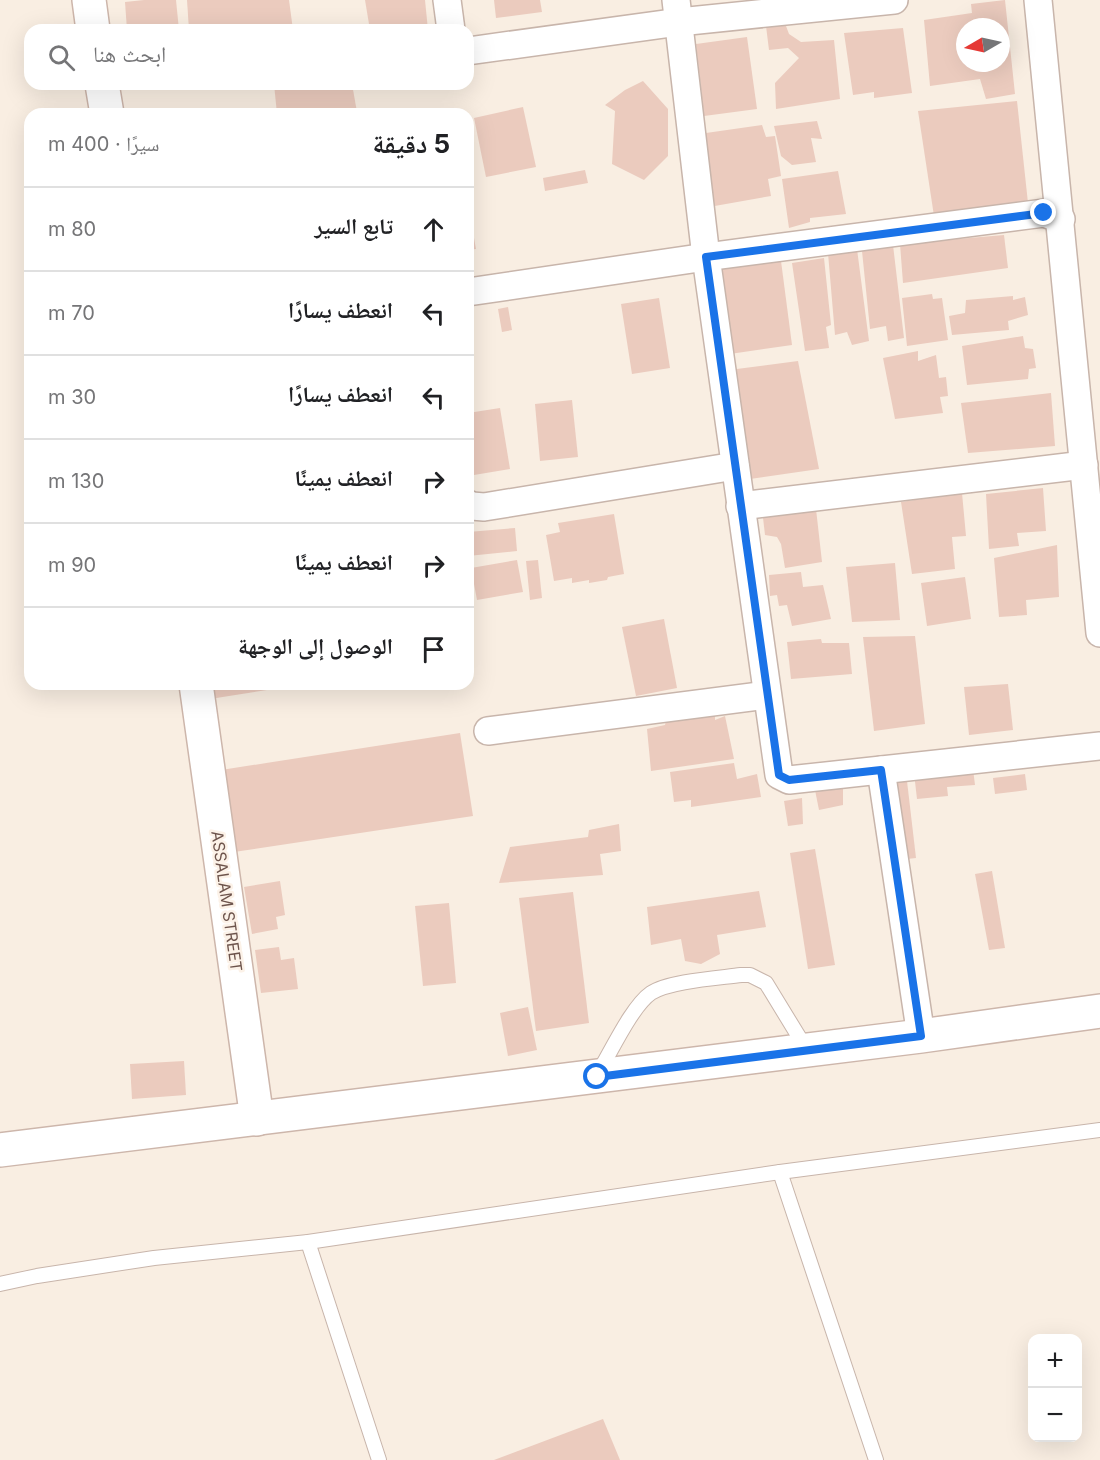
<!DOCTYPE html>
<html lang="ar">
<head>
<meta charset="utf-8">
<style>
  :root { --surface:#fff; --page:#f2f2f2; --text:#202124; --muted:#757577; --line:#e0e0e0 }
  body { margin:0; font-family:Inter,"Noto Naskh Arabic",sans-serif; background:var(--page); color:var(--text); direction:rtl }
  .controls { position:absolute; right:18px; bottom:18px; display:grid; overflow:hidden; border-radius:12px; box-shadow:0 6px 24px #0002 }
  .controls button { width:54px; height:54px; display:grid; place-items:center; padding:0; border:0; border-bottom:2px solid var(--line); background:var(--surface); color:var(--text); font:30px sans-serif }
  .compass { position:absolute; left:956px; top:18px; width:54px; height:54px; border-radius:50%; background:var(--surface); box-shadow:0 6px 24px #0002; rotate:261deg }
  .stop { position:absolute; width:18px; height:18px; margin:-14px; border:4px solid #1a73e8; border-radius:50%; background:#fff }
  .stop.end { background:#1a73e8; border-color:#fff; box-shadow:0 2px 6px #0008 }
  .list { margin:0; padding:0; list-style:none }
  h2 { display:flex; justify-content:space-between; align-items:center; height:78px; margin:0; padding:0 24px; font-size:26px }
  h2 small { font-size:20px; font-weight:400; color:var(--muted) }
  .list li { display:grid; grid-template-columns:39px 1fr auto; gap:18px; align-items:center; box-sizing:border-box; height:84px; padding:0 24px; border-top:2px solid var(--line) }
  .list b { display:block; font-size:22px; white-space:nowrap }
  .list em { font-size:20px; font-style:normal; color:var(--muted) }
  .icon { flex:none; width:33px; height:33px; fill:none; stroke:currentColor; stroke-width:2; stroke-linecap:round; stroke-linejoin:round }
  .map { position:relative; flex:none; width:1100px; height:1460px; overflow:hidden; direction:ltr }
  .search { position:absolute; background:var(--surface); box-shadow:0 6px 24px #0002; left:24px; top:24px; width:450px; height:66px; display:flex; align-items:center; gap:15px; box-sizing:border-box; padding:0 21px; border-radius:18px; color:var(--muted); font-size:22px }
  .panel { position:absolute; background:var(--surface); box-shadow:0 6px 24px #0002; left:24px; top:108px; width:450px; height:582px; border-radius:18px; direction:rtl }
  .map>svg:first-child { display:block }
  .building { fill:#ebcbbe; fill-rule:evenodd }
  .lines { fill:none; stroke-linecap:round; stroke-linejoin:round }
  .lane-casing { stroke:#c8b5ab; stroke-width:16 }
  .street-casing { stroke:#c8b5ab; stroke-width:30 }
  .secondary-casing { stroke:#cdb6ab; stroke-width:36 }
  .lane { stroke:#fff; stroke-width:14 }
  .street { stroke:#fff; stroke-width:27 }
  .secondary { stroke:#fff; stroke-width:33 }
  .route { stroke:#1a73e8; stroke-width:8 }
  .labels { text-anchor:middle; dominant-baseline:central; stroke-width:5; stroke-linejoin:round; paint-order:stroke }
  .street-label { font-size:16px; fill:#6d544c; stroke:#fcf2e8 }
</style>
</head>
<body>
<div class="map">
<svg width="1100" height="1460" viewBox="0 0 1100 1460">
  <rect width="100%" height="100%" fill="#f9eee2"/>
  <!-- building -->
  <g class="building">
    <path d="M144,0H176L179,30H127L125,2Z"/>
    <path d="M187,0H289L293,30H189Z"/>
    <path d="M365,0H425L428,30H370Z"/>
    <path d="M494,0H540L542,12L496,18Z"/>
    <path d="M1005,0L1015,94L986,99L980,79L930,86L924,20L972,13L971,4ZM965,27H1001V63H965Z"/>
    <path d="M766,26H786L789,34L801,42L834,40L840,99L776,109L775,83L799,58L788,48L769,50Z"/>
    <path d="M903,28L912,93L874,98V92L853,95L844,33Z"/>
    <path d="M747,37L757,109L704,116L696,44Z"/>
    <path d="M643,81L668,109V156L644,180L612,164L615,111L605,105L625,90Z"/>
    <path d="M274,84H352L357,112L355,114H277Z"/>
    <path d="M1017,101L1028,203L934,216L918,111Z"/>
    <path d="M523,107L536,167L486,177L474,118Z"/>
    <path d="M817,121L822,139L811,138L816,162L792,165L781,156L774,126Z"/>
    <path d="M762,125L766,137L775,136L781,176L768,179L771,196L709,207L699,134Z"/>
    <path d="M585,170L588,183L545,191L543,178Z"/>
    <path d="M838,171L846,214L810,218V222L789,228L782,179Z"/>
    <path d="M468,205L476,249L468,250Z"/>
    <path d="M1004,235L1008,268L903,283L900,244Z"/>
    <path d="M893,245L904,338L888,341L886,326L870,329L862,251Z"/>
    <path d="M857,249L869,341L852,345L847,332L835,335L828,253Z"/>
    <path d="M824,258L831,325L826,327L829,348L805,351L792,263Z"/>
    <path d="M781,261L792,345L723,355L711,267Z"/>
    <path d="M932,294L933,299L942,298L948,340L907,346L902,298Z"/>
    <path d="M1013,296V300L1025,297L1028,315L1008,321L1009,330L952,335L949,316L965,313L966,300Z"/>
    <path d="M659,298L670,368L632,374L621,304Z"/>
    <path d="M508,307L512,330L502,332L498,309Z"/>
    <path d="M1023,336L1025,348L1033,349L1036,368L1029,369L1028,379L967,385L962,346Z"/>
    <path d="M918,351V361L936,355L939,378L946,377L948,396L940,397L943,413L895,419L883,358Z"/>
    <path d="M798,361L819,469L743,480L729,370Z"/>
    <path d="M1051,393L1055,446L968,453L961,403Z"/>
    <path d="M572,400L578,457L540,461L535,404Z"/>
    <path d="M500,408L510,469L468,476V413Z"/>
    <path d="M1043,488L1046,531L1017,533L1019,546L989,549L986,494Z"/>
    <path d="M962,493L966,536L952,537L955,569L912,574L901,502Z"/>
    <path d="M762,509H816L822,562L785,568L781,544L777,537L765,535Z"/>
    <path d="M614,514L624,574L608,577L607,580L589,583V580L572,583V578L554,581L546,535L560,532L558,523Z"/>
    <path d="M515,528L517,551L468,556V532Z"/>
    <path d="M1057,545L1059,597L1026,600L1027,615L999,617L994,558Z"/>
    <path d="M517,560L523,592L477,600L471,568Z"/>
    <path d="M538,560L542,598L530,600L526,561Z"/>
    <path d="M895,563L900,620L852,622L846,567Z"/>
    <path d="M801,572L803,587L823,585L831,619L792,626L787,605L779,606L777,595L770,596L769,575Z"/>
    <path d="M965,577L971,619L927,626L921,583Z"/>
    <path d="M664,619L677,688L636,696L622,627Z"/>
    <path d="M915,636L925,724L874,731L863,637Z"/>
    <path d="M821,639L822,643H849L852,674L791,679L787,642Z"/>
    <path d="M208,684H299V685L210,699Z"/>
    <path d="M1008,684L1013,730L969,735L964,687Z"/>
    <path d="M715,713V720L725,716L734,759L651,771L647,729L665,725L666,721Z"/>
    <path d="M460,733L473,816L234,852L221,770Z"/>
    <path d="M734,763L737,779L757,774L761,797L691,807V800L674,802L670,772Z"/>
    <path d="M973,769L975,785L947,787L948,796L917,799L914,773Z"/>
    <path d="M1025,774L1027,790L995,794L993,778Z"/>
    <path d="M907,781L916,858L898,860L886,785Z"/>
    <path d="M843,787V805L819,810L815,790Z"/>
    <path d="M802,798L803,824L788,826L784,801Z"/>
    <path d="M619,824L621,851L600,854L603,875L499,883L510,847L588,837L589,830Z"/>
    <path d="M815,849L835,965L808,969L790,853Z"/>
    <path d="M992,871L1005,948L989,950L975,874Z"/>
    <path d="M280,881L285,915L276,917L278,929L252,934L244,887Z"/>
    <path d="M759,891L766,927L717,935L720,954L701,964L685,961L681,939L651,945L647,907Z"/>
    <path d="M573,892L589,1023L536,1031L519,898Z"/>
    <path d="M449,903L456,983L423,986L415,906Z"/>
    <path d="M279,947L281,960L294,958L298,989L261,993L255,950Z"/>
    <path d="M528,1007L537,1050L508,1056L500,1013Z"/>
    <path d="M184,1061L186,1095L132,1099L130,1064Z"/>
    <path d="M603,1419L620,1460H494Z"/>
  </g>
  <g class="lines">
    <defs>
      <g id="lane">
        <path d="M598,1073C611,1052 632,1006 651,993C669,981 719,978 741,975H750L766,983L807,1050"/>
        <path d="M780,1172L876,1460"/>
        <path d="M308,1242L379,1460"/>
        <path d="M0,1284L37,1276L154,1258L308,1242L780,1172L1100,1130"/>
      </g>
      <g id="street">
        <path d="M447,0L451,30"/>
        <path d="M676,0L706,257L779,775L789,780L1100,746"/>
        <path d="M1038,0L1100,633"/>
        <path d="M468,51L679,22L894,0"/>
        <path d="M468,292L706,257L1044,213L1061,219"/>
        <path d="M468,504L472,506L484,507L735,466"/>
        <path d="M740,506L1084,465"/>
        <path d="M488,731L767,695"/>
        <path d="M881,770L921,1036"/>
      </g>
      <g id="secondary">
        <path d="M89,0L93,30"/>
        <path d="M102,84L107,114"/>
        <path d="M196,684L257,1119"/>
        <path d="M0,1150L921,1036L1100,1011"/>
      </g>
    </defs>
    <!-- lane casing -->
    <use href="#lane" class="lane-casing"/>
    <!-- street casing -->
    <use href="#street" class="street-casing"/>
    <!-- secondary casing -->
    <use href="#secondary" class="secondary-casing"/>
    <!-- lane -->
    <use href="#lane" class="lane"/>
    <!-- street -->
    <use href="#street" class="street"/>
    <!-- secondary -->
    <use href="#secondary" class="secondary"/>
  </g>
  <g class="lines">
    <!-- route -->
    <path class="route" d="M597,1077L921,1036L881,770L789,780L779,775L706,257L1044,213"/>
  </g>
  <g class="labels">
    <!-- street labels -->
    <g class="street-label">
      <text transform="translate(227 901) rotate(82)">ASSALAM STREET</text>
    </g>
  </g>
</svg>
<div class="controls">
<button>+</button>
<button>−</button>
</div>
<svg class="compass" viewBox="-18 -18 36 36"><path d="M0-13l5 13h-10z" fill="#e53935"/><path d="M0 13l5-13h-10z" fill="#757577"/></svg>
<div class="stop" style="left:597px;top:1077px"></div>
<div class="stop end" style="left:1044px;top:213px"></div>
<div class="search"><svg class="icon" aria-label="search" viewBox="0 0 24 24"><circle cx="10" cy="10" r="6"/><path d="M15 15l6 6"/></svg>ابحث هنا</div>
<section class="panel">
<h2>5 دقيقة<small>سيرًا · 400 m</small></h2>
<ul class="list">
<li><svg class="icon" aria-label="ahead" viewBox="0 0 24 24"><path d="M12 20V5M6 11l6-6 6 6"/></svg><div><b>تابع السير</b></div><em>80 m</em></li>
<li><svg class="icon" aria-label="left" viewBox="0 0 24 24"><path d="M17 20v-9H6M10 6l-5 5 5 5"/></svg><div><b>انعطف يسارًا</b></div><em>70 m</em></li>
<li><svg class="icon" aria-label="left" viewBox="0 0 24 24"><path d="M17 20v-9H6M10 6l-5 5 5 5"/></svg><div><b>انعطف يسارًا</b></div><em>30 m</em></li>
<li><svg class="icon" aria-label="right" viewBox="0 0 24 24"><path d="M7 20v-9h11M14 6l5 5-5 5"/></svg><div><b>انعطف يمينًا</b></div><em>130 m</em></li>
<li><svg class="icon" aria-label="right" viewBox="0 0 24 24"><path d="M7 20v-9h11M14 6l5 5-5 5"/></svg><div><b>انعطف يمينًا</b></div><em>90 m</em></li>
<li><svg class="icon" aria-label="arrive" viewBox="0 0 24 24"><path d="M6 21V4h12l-3 4 3 4H6"/></svg><div><b>الوصول إلى الوجهة</b></div></li>
</ul>
</section>
</div>
</body>
</html>
